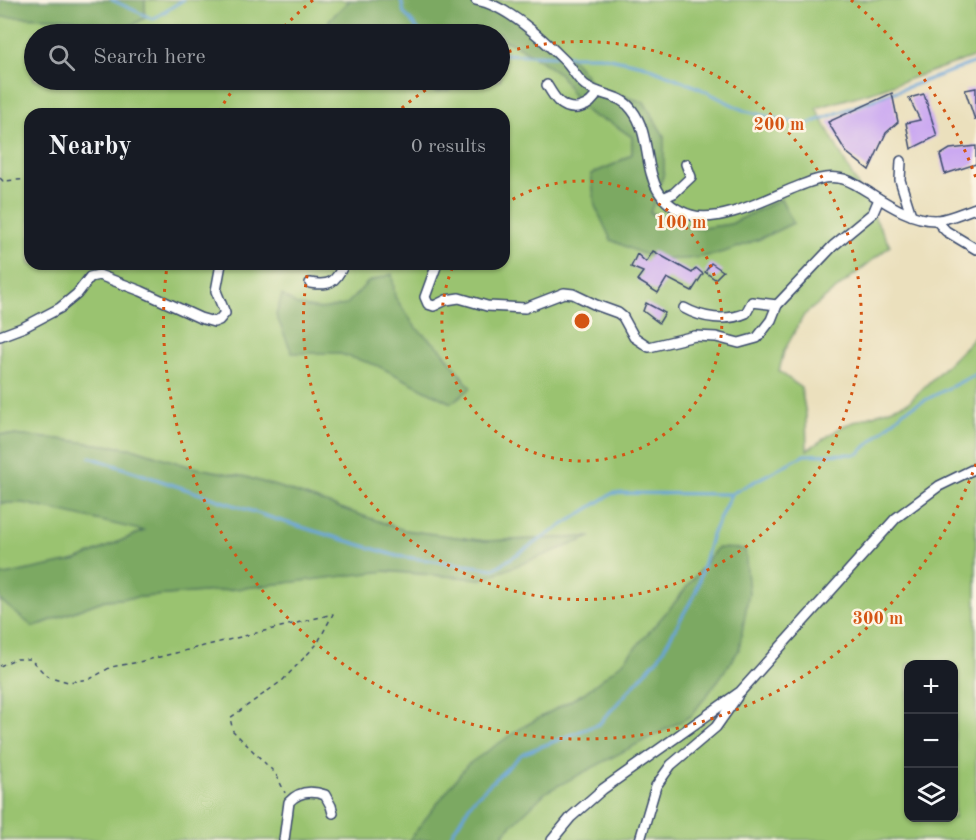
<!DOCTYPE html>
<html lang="en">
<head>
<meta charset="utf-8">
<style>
  :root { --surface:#171b24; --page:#20242c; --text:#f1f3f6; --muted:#9ea1a6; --line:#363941 }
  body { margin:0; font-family:"Old Standard TT",serif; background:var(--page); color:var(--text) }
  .controls { position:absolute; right:18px; bottom:18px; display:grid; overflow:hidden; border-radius:12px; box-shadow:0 2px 4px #0004 }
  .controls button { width:54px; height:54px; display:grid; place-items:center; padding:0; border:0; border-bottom:2px solid var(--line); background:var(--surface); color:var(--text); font:30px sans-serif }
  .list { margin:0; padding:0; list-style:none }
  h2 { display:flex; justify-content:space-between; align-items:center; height:78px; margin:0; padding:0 24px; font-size:26px }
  h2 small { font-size:20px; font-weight:400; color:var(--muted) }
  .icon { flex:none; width:33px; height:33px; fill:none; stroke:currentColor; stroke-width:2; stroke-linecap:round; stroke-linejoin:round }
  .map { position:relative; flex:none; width:976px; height:840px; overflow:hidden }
  .search { position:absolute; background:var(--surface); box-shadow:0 2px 4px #0004; left:24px; top:24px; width:486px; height:66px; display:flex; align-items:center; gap:15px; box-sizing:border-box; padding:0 21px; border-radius:33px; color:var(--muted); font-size:22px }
  .panel { position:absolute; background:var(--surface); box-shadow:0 2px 4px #0004; left:24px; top:108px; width:486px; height:162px; border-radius:18px }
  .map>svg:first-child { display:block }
  .green { fill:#9ac36f; stroke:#5a7966; stroke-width:1.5; fill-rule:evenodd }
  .forest { fill:#7ba962; stroke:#4b6c60; stroke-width:1.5 }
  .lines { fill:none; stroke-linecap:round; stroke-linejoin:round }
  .stream { stroke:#67a4d8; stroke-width:3 }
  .building { fill:#cba9f1 }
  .minor-casing { stroke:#3a4a6c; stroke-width:12 }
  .path { stroke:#3a4a6c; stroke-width:1.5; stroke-dasharray:4.5 4.5; stroke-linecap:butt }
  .minor { stroke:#fff; stroke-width:9 }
  .ring { fill:none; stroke:#d45514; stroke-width:3; stroke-dasharray:3 6 }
  .centre { fill:#d45514; stroke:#fcf5e5; stroke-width:3 }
  .ring-label { font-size:18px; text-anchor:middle; font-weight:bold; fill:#d45514; stroke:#fcf5e5; stroke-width:5; stroke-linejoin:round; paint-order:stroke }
</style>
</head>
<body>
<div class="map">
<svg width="976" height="840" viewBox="0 0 976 840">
  <rect width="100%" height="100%" fill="#fcf5e5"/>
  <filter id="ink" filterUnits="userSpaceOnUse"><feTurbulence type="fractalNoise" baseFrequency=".0167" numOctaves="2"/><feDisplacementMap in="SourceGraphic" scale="12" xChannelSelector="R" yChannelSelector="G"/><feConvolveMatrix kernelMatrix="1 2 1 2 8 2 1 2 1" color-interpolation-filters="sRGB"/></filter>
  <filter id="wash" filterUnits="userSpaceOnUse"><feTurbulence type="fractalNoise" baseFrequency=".008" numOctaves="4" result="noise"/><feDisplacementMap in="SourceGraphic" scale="24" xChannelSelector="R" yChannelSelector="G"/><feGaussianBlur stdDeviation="1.35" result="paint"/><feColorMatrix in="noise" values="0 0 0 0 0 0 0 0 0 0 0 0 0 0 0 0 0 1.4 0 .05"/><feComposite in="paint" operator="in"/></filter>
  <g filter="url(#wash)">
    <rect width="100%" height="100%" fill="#ebe0bd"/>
    <!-- green -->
    <g class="green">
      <path d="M145,0H350L329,20L330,34H34V80H414L436,92L469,86L470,80H500V38H501L521,48L560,74L580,106L593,116L610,122L632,137V154L615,164L591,174L611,240H758L793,223L781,199L731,224L697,229L650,212L664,173L597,89L488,0H976V56L878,90L816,108L890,246L804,315L784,351L779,371L801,388L806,414L807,450L843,426L909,402L968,344L976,334V840H0V600L34,627L105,600L227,590L381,571L482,579L588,537L485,541L404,530L288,490L246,477L191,467L135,449L58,439L0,434V17L68,18L127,28L145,18ZM30,114H504V264H30ZM908,664H954V818H908Z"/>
      <path d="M0,503H24L145,530L77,560L0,576Z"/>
    </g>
    <!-- forest -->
    <g class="forest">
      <path d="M0,0H145V18L127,28L68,18L0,17Z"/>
      <path d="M350,0H488L529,25L576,63L597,89L644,102L664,136V173L650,213L697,229L731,224L781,199L793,223C749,245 696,269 646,255C634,251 623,245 611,240L595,206L591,174L615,164L632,154V137L610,122L593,116L580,106L560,74L521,48L500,38V34H330L329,20Z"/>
      <path d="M414,80H470L469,86L436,92Z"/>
      <path d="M392,274L395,297L416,328L441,349L471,388L451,403L376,365L337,353H292L276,315L282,295L297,305L320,309L346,305L368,282Z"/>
      <path d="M0,434L58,439L135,449L191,467L246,477L288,490L404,530L485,541L591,537L482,579L386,571L227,590L105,600L33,627L0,600V576L77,560L144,531L24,503H0Z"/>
      <path d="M717,548L745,549L749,592L739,650L717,682L691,716L546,792L504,833L502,840H409L467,765L523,727L584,693L622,663L676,601Z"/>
    </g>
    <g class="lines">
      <!-- stream -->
      <g class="stream">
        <path d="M112,0L153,19L183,0"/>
        <path d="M401,0L404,13L422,34"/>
        <path d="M500,54L555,56"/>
        <path d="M564,56H600L643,65L699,88L745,111L805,125L976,62"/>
        <path d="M90,457L275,519L397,556L494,569L613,493L730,494"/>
        <path d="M448,840L473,800L522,754L599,724L659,657L696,592L711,537L731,494L804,455L858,454L904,411L976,374"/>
      </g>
    </g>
    <g id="blocks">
      <!-- building -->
      <g class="building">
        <path d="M976,88V120H975L965,90Z"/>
        <path d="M892,93L898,122L886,133L869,170L846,152L828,122Z"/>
        <path d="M924,94L937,136L911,149L906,123L920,120L909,98Z"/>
        <path d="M976,146V164L945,174L940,155L950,149Z"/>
        <path d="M653,251L692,273L696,268L703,274L692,291L667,278L658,293L637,280L643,272L631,267L637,254L646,262Z"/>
        <path d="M711,263L723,271L715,279L705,272Z"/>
        <path d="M646,303L665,313L659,323L643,311Z"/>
      </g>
    </g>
  </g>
  <g filter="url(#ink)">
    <use href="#blocks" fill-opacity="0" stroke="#3a4a6c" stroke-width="1.5"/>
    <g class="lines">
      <defs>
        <g id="minor">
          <path d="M476,0C507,5 543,39 565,61C572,68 577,79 585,85C600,97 620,93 632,110C658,143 634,197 691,215C721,224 770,197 799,186C812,181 824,176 838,178C850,179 859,187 870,193C889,205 914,221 937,220C950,219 963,212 976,208"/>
          <path d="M547,85C550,90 554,97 558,101C572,114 590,108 598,92"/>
          <path d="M901,161L900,180L911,215"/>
          <path d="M663,198L674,193L691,177L686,164"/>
          <path d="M936,220L946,231L976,249"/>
          <path d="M437,264L425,297L428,304L434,306L446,300L459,298L487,306L525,308L564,293L573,294L596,305L618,313L623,317L634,337L649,347L695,336L716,337L739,343L757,338L771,320L777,305L833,246L873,213L879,199"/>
          <path d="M310,283C330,286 335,283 344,264"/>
          <path d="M684,308C702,318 726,322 746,313L752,302L777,305"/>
          <path d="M0,336L24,327L60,308L77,294L90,277L99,275L141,291L200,318L214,322L219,320L225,313L216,291L221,264"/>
          <path d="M284,840L289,802C299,791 311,790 325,795L331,806L333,813"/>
          <path d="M552,840L571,817L603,789L740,692L896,518L939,486L976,468"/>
          <path d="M640,840L656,786L671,765L716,727L737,697"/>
        </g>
      </defs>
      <!-- minor casing -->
      <use href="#minor" class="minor-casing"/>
      <!-- path -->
      <g class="path">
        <path d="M0,178L3,181L30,179"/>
        <path d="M0,666L15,659H30L47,676L68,682L90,679L111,667L139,662L333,614L317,644L283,680L230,718L233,731L276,774L285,793"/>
      </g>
      <!-- minor -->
      <use href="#minor" class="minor"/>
    </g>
  </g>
  <!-- distance rings -->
  <g class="ring">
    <path d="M505 204A140 140 0 1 1 454 264"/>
    <path d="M395 114A279 279 0 0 1 440 81M500 54A279 279 0 1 1 309 265"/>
    <path d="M976 464A419 419 0 0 1 167 266M219 111A419 419 0 0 1 239 81M278 33A419 419 0 0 1 313 0M851 0A419 419 0 0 1 976 178"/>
  </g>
  <circle cx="582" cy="321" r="9" class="centre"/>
  <g class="ring-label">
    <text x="779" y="130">200 m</text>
    <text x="681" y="228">100 m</text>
    <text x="878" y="624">300 m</text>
  </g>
</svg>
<div class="controls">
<button>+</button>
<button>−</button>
<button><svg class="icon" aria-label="layers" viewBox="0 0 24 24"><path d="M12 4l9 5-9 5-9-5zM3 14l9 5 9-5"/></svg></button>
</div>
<div class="search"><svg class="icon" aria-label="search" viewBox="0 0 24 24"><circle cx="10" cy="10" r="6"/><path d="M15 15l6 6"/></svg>Search here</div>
<section class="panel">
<h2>Nearby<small>0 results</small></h2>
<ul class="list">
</ul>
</section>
</div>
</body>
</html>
